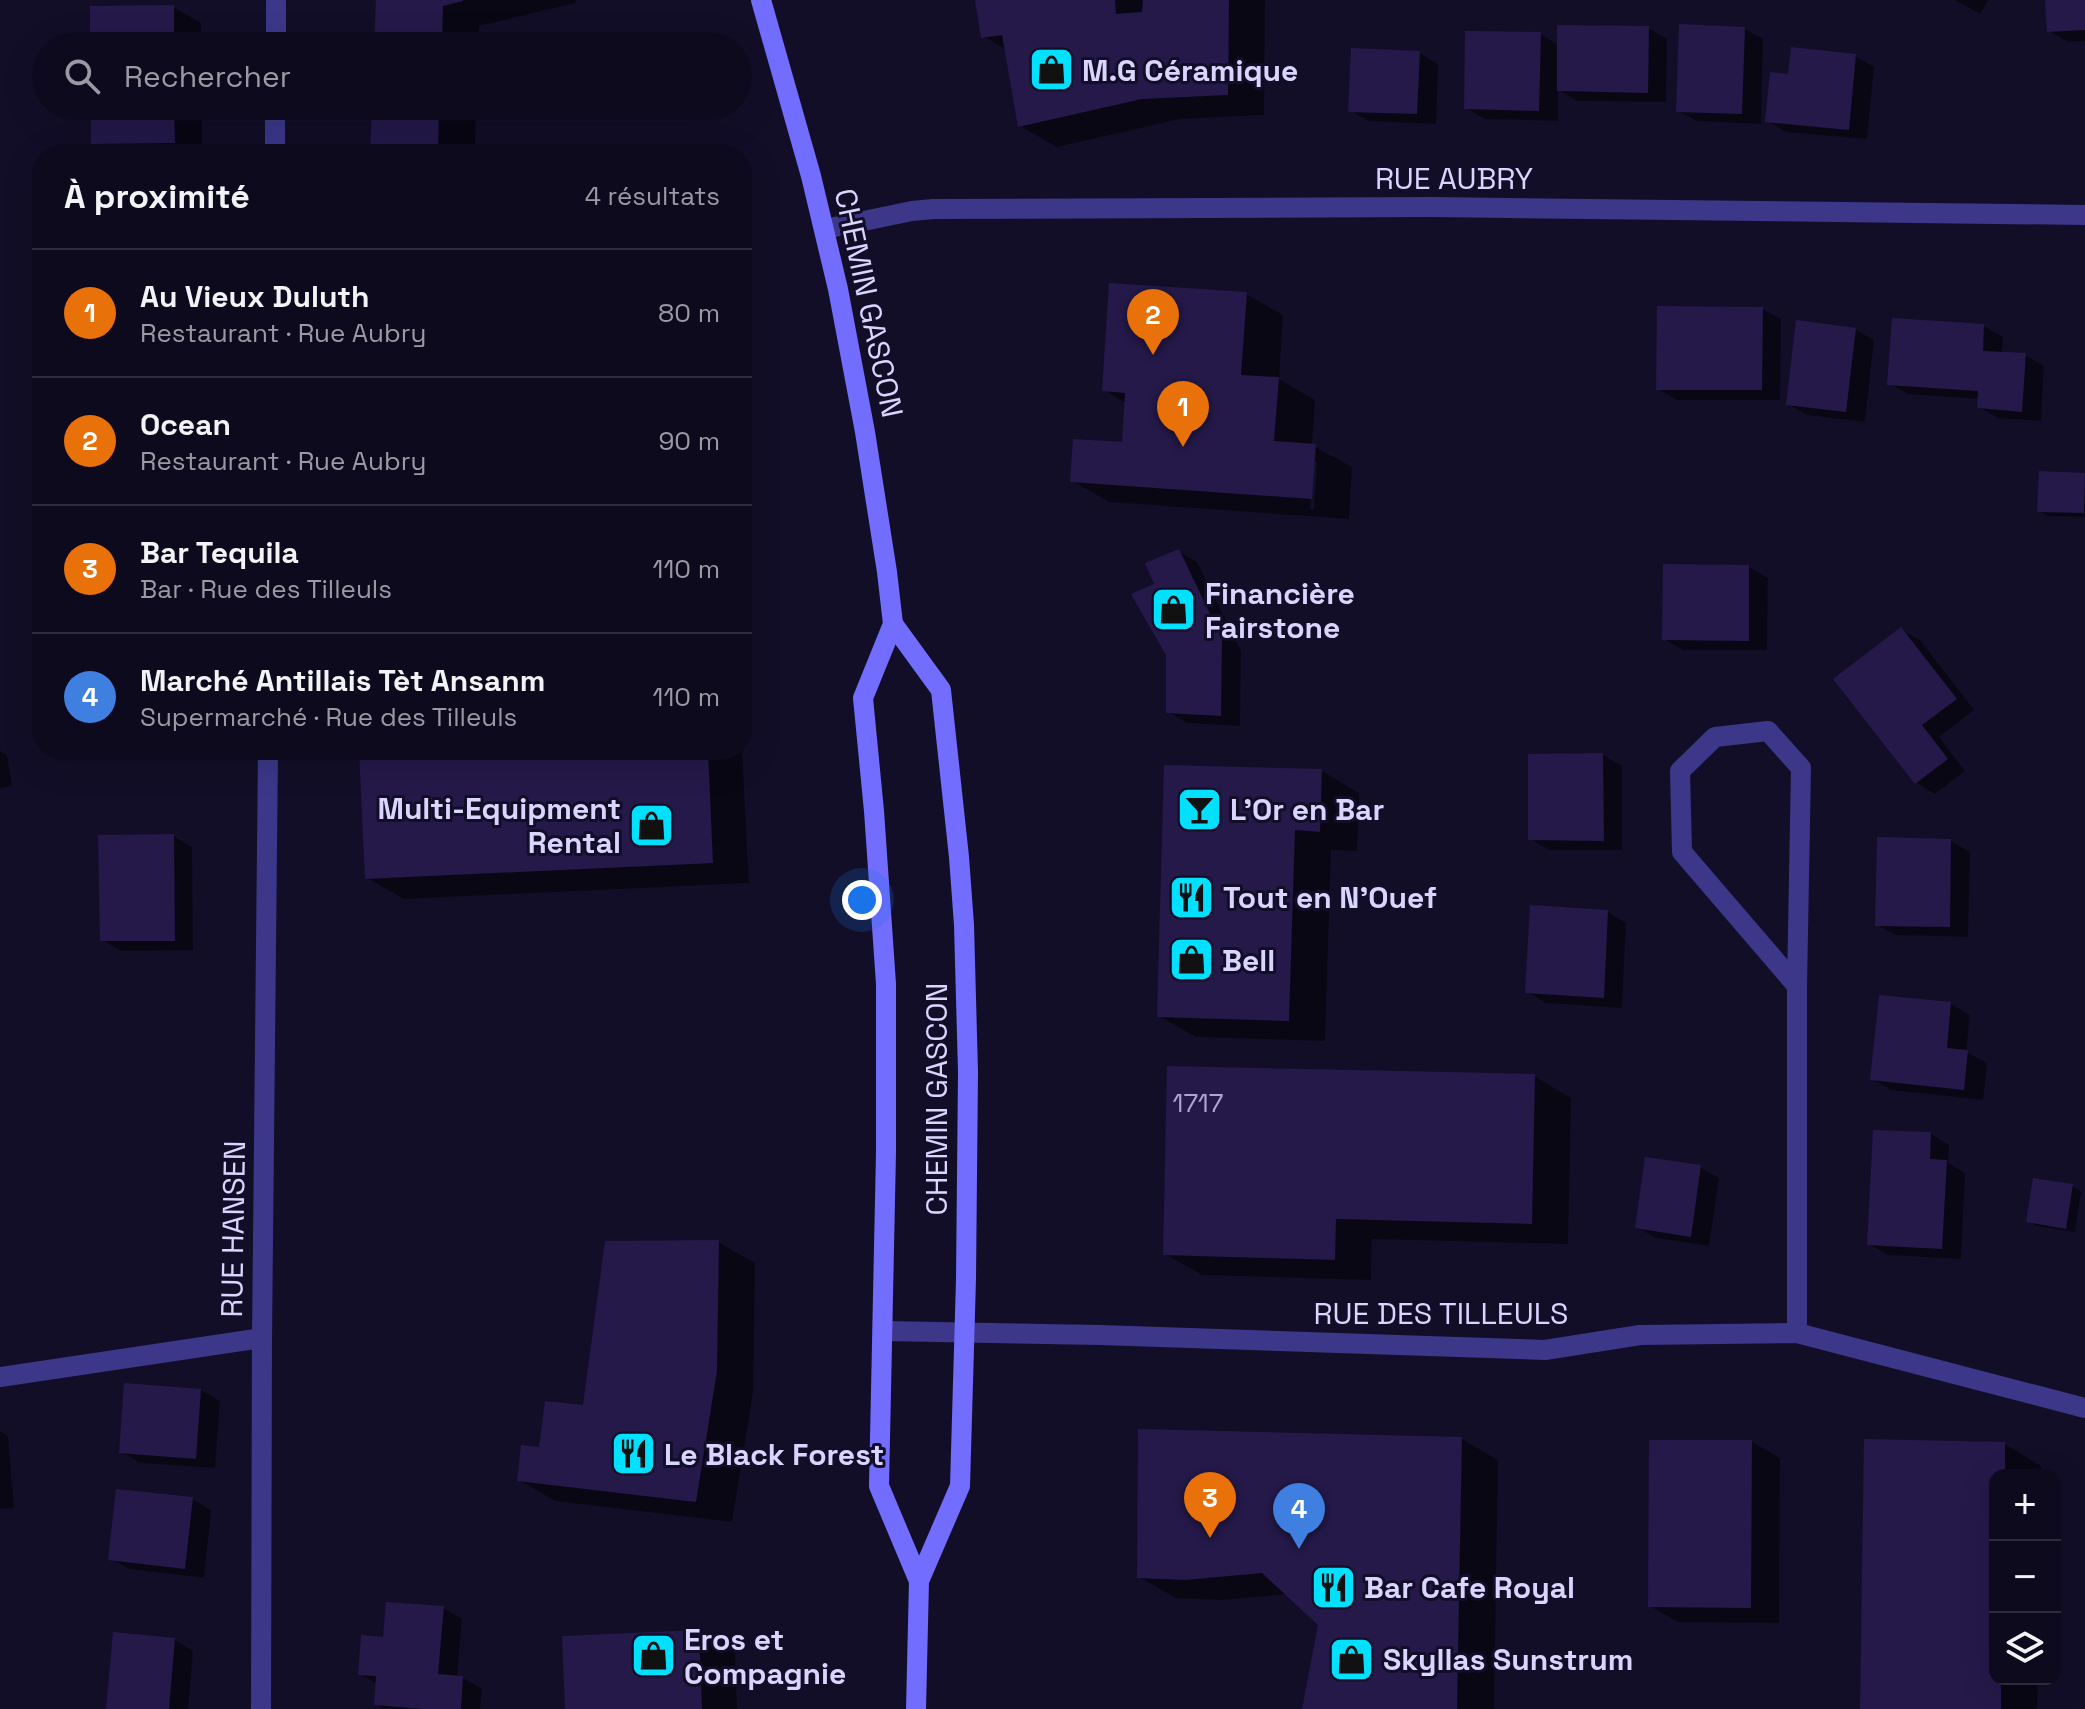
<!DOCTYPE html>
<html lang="fr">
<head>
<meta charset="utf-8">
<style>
  :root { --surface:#0e0a1e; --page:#1c182b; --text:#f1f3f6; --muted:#9b9aa4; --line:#2e2b3c; --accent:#2563eb }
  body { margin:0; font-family:"Space Grotesk",sans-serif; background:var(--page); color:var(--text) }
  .controls { position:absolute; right:24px; bottom:24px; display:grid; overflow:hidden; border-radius:16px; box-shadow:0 8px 32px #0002 }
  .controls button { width:72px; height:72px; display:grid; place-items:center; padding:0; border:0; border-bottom:2px solid var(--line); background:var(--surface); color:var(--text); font:40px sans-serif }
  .you { position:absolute; left:862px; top:900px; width:28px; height:28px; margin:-20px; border:6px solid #fff; border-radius:50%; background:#1a73e8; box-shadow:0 0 0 12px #1a73e833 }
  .badge { display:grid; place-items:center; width:52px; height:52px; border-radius:50%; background:var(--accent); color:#fff; font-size:26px; font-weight:700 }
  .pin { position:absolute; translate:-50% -66px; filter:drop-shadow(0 2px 4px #0008) }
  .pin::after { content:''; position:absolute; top:42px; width:28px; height:24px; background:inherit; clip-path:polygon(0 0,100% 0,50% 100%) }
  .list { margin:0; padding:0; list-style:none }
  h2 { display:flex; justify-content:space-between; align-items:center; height:104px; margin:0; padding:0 32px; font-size:34px }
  h2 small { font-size:26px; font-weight:400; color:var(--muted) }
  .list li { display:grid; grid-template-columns:52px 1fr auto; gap:24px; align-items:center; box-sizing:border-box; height:128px; padding:0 32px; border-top:2px solid var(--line) }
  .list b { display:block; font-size:30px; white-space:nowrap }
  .list p { margin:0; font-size:26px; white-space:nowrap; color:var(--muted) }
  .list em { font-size:26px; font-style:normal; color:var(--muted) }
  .icon { flex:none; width:44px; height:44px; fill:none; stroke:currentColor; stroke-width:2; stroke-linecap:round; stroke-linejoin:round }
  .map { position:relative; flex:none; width:2085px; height:1709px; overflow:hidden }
  .search { position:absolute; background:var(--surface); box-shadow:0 8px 32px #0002; left:32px; top:32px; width:720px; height:88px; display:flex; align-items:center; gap:20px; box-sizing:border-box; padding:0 28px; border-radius:44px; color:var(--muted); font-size:30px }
  .panel { position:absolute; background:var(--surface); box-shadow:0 8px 32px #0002; left:32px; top:144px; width:720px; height:616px; border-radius:32px }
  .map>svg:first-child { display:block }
  .shadow { fill:#0007; fill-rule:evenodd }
  .building { fill:#241949 }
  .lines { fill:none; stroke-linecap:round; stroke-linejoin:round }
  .minor { stroke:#3c3789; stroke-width:20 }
  .secondary { stroke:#726cff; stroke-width:20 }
  .labels { text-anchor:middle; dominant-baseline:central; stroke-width:6; stroke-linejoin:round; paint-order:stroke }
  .number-label { font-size:26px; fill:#aca6d2 }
  .poi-label { font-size:30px; font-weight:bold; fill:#dad5ff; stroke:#130e28; text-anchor:start }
  .street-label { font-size:30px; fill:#dad5ff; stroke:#130e28 }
</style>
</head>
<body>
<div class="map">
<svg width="2085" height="1709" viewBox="0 0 2085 1709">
  <rect width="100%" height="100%" fill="#130e28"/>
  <!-- shadow -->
  <g class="shadow">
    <path d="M378,0H575L576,3L479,26V46H376Z"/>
    <path d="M977,0H1265L1264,115L1180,119L1057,147L1020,126L1007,50L983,36Z"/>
    <path d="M1955,0H1988L1980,14Z"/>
    <path d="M2047,0H2085V41L2068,42L2049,31Z"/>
    <path d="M173,7L201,23V46H92Z"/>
    <path d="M1648,28L1667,39L1666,102L1578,101L1558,90V121L1485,119L1466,108L1540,34L1559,45Z"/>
    <path d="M1744,29L1763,39L1761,124L1697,121L1678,111Z"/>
    <path d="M1419,53L1438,64L1436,124L1369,121L1350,110Z"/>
    <path d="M1855,56L1874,67L1867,139L1786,132L1767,121L1790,76Z"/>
    <path d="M93,106H202V154H112L93,143Z"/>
    <path d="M374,106H476L475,154H372Z"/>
    <path d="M1246,294L1283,315L1279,379L1315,400L1312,445L1352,467L1349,519L1109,502L1072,481L1124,445L1126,403L1104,390ZM1313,461H1317L1314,509H1310Z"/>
    <path d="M1762,309L1781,319L1780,400H1677L1658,389Z"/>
    <path d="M1984,326L2003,337L2002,354L2025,355L2044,366L2041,421L1998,418L1979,407V399L1908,394L1890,384Z"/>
    <path d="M1856,330L1874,340L1865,422L1807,415L1788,404Z"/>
    <path d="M2085,475V517L2048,516L2039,511Z"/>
    <path d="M1178,551L1197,562L1241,651L1240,726L1187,723L1168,712V655Z"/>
    <path d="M1749,567L1768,578L1767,650H1683L1664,639Z"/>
    <path d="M1901,630L1920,640L1974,710L1939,737L1965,771L1935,794L1917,783L1836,680Z"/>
    <path d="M361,750H742L749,883L404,899L367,878Z"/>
    <path d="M0,751L7,755L12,786L0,788Z"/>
    <path d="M1603,755L1622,766V850H1549L1530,839Z"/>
    <path d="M1322,771L1359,793L1357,851L1331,850L1325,1041L1196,1037L1159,1016Z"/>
    <path d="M173,836L192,847L193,950L121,951L102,940Z"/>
    <path d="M1951,841L1970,852L1968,937L1896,935L1877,925Z"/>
    <path d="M1608,912L1626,923L1622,1008L1546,1003L1527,992Z"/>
    <path d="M1881,997L1951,1004L1970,1015L1966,1052L1987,1063L1983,1100L1891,1090L1872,1079Z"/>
    <path d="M1534,1076L1571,1098L1568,1244L1372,1239L1371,1280L1202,1275L1165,1254Z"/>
    <path d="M1931,1134L1949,1145L1948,1163L1965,1173L1961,1259L1888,1255L1869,1244Z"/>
    <path d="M1700,1167L1719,1178L1709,1246L1656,1238L1637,1227Z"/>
    <path d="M2072,1186L2081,1191L2075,1232L2037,1226L2028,1221Z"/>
    <path d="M718,1242L755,1263L753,1393L732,1522L555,1501L519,1480L541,1449L584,1407Z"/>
    <path d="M201,1390L220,1401L215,1468L140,1463L122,1452Z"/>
    <path d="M0,1431L8,1436L14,1508L0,1509Z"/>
    <path d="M1462,1439L1498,1460L1494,1709H1304L1320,1624L1287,1594L1223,1600L1176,1598L1139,1577Z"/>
    <path d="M1752,1442L1780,1458L1779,1623L1678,1622L1650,1606Z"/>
    <path d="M2005,1444L2041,1466V1475H1995V1679H2038L2037,1709H1862Z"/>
    <path d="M193,1499L211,1510L204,1578L129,1569L110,1558Z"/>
    <path d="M443,1608L462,1619L457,1677L463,1678L482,1689L480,1709H384L376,1704L377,1684L360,1674L385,1639Z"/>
    <path d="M698,1632L735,1653L737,1709H567Z"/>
    <path d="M175,1640L193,1651L188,1709H108Z"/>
  </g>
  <!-- building -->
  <g class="building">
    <path d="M376,0H463V1L443,6L442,46H374Z"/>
    <path d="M975,0H1115L1116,14L1142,12L1143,0H1229L1228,95L1142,99L1018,127L1002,35L981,38Z"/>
    <path d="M2045,0H2085V30L2047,32Z"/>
    <path d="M174,5V46H90V6Z"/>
    <path d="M1679,24L1745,27L1742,114L1676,112Z"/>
    <path d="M1557,25L1649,26L1648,93L1557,91Z"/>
    <path d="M1465,31L1541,32L1539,111L1464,109Z"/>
    <path d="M1791,47L1856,54L1849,130L1765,122L1770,72L1788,74Z"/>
    <path d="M1351,48L1420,51L1417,114L1348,112Z"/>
    <path d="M91,106H174L175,143L91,144Z"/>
    <path d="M372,106H439L438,154H370Z"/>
    <path d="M1109,283L1247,292L1241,375L1279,377L1274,441L1316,444L1312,499L1070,482L1073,439L1122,442L1125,393L1102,391Z"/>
    <path d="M1657,306L1763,307L1762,390H1656Z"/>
    <path d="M1892,318L1984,324L1983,351L2026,353L2022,412L1977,408L1978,391L1887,385Z"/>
    <path d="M1796,320L1856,328L1846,412L1786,405Z"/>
    <path d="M2039,471L2085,473L2084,513L2037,512Z"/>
    <path d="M1179,549L1222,639L1221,716L1166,713V655L1131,594L1154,584L1145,563Z"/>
    <path d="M1663,564L1749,565V641L1662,640Z"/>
    <path d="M1901,627L1957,699L1922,725L1948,759L1915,784L1833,679Z"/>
    <path d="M359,750H708L713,863L365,879Z"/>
    <path d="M1603,753L1604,841L1528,840V754Z"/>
    <path d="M1164,765L1322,769L1320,832L1295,830L1289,1021L1157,1017Z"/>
    <path d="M174,834L175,941H100L98,835Z"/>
    <path d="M1877,837L1951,839L1950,927L1875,926Z"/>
    <path d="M1530,905L1608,910L1604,998L1525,993Z"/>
    <path d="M1879,995L1951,1002L1947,1048L1968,1050L1964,1090L1870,1080Z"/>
    <path d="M1167,1066L1535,1074L1532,1224L1336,1219L1335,1260L1163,1255Z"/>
    <path d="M1873,1130L1931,1132L1930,1159L1947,1160L1942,1249L1867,1245Z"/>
    <path d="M1645,1157L1701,1165L1691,1237L1635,1228Z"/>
    <path d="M2033,1178L2073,1184L2066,1229L2026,1222Z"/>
    <path d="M719,1240L717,1371L696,1502L517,1481L521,1445L539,1447L545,1401L583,1405L605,1241Z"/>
    <path d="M124,1383L201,1389L196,1459L119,1453Z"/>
    <path d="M1138,1429L1462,1437L1457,1709H1302L1318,1625L1262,1573L1185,1580L1137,1578Z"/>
    <path d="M1864,1439L2005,1442V1475H1995V1679H2001V1709H1860Z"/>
    <path d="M1649,1440H1752L1751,1608L1648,1607Z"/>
    <path d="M116,1489L193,1497L185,1569L108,1560Z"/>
    <path d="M386,1602L444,1606L438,1674L463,1676L461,1709H423L374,1705L376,1676L358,1675L361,1635L383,1637Z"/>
    <path d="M699,1630L702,1709H565L562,1636Z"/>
    <path d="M113,1632L175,1638L169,1709H106Z"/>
  </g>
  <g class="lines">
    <!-- minor -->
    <g class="minor">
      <path d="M276,46V0"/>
      <path d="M275,154V106"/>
      <path d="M825,229L912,211L933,209L1432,207L2085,215"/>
      <path d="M1797,986L1682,852L1680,771L1715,737L1768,731L1801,768L1797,986V1333"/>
      <path d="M883,1331L1100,1335L1545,1350L1640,1335L1797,1333L2085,1408"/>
      <path d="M0,1377L262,1338"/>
      <path d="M261,1709L262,1338L268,750"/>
    </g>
    <!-- secondary -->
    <g class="secondary">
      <path d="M761,0L811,176L838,289L865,432L887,572L893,624L863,698L874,811L886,984V1152L879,1486L919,1581"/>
      <path d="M893,624L941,690L959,857L964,925L968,1072L966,1279L960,1486L919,1581L916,1709"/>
    </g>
  </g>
  <!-- icons -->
  <defs>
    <symbol id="shop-square" viewBox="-11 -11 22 22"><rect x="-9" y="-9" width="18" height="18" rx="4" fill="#01e1ff" stroke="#130e28"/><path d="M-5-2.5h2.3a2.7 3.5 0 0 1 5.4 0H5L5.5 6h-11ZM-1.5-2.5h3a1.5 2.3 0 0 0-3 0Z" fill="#111"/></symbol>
    <symbol id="bar-square" viewBox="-11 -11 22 22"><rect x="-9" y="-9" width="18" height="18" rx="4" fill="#01e1ff" stroke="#130e28"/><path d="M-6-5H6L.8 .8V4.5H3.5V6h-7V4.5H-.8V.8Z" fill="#111"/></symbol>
    <symbol id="restaurant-square" viewBox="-11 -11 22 22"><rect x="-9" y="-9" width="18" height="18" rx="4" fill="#01e1ff" stroke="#130e28"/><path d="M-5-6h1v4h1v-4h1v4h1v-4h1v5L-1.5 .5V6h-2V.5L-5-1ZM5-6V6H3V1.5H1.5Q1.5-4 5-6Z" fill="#111"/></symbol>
  </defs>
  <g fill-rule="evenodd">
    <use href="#shop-square" x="1026" y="44" width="51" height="51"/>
    <use href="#shop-square" x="1148" y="584" width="51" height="51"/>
    <use href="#bar-square" x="1174" y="784" width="51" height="51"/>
    <use href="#shop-square" x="626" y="800" width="51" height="51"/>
    <use href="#restaurant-square" x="1166" y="872" width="51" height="51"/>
    <use href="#shop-square" x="1166" y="934" width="51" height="51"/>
    <use href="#restaurant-square" x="608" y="1428" width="51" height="51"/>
    <use href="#restaurant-square" x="1308" y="1562" width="51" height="51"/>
    <use href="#shop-square" x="628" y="1630" width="51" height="51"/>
    <use href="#shop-square" x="1326" y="1634" width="51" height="51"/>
  </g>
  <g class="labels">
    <!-- number labels -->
    <g class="number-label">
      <text x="1198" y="1103">1717</text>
    </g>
    <!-- poi labels -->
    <g class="poi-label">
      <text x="1082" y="70">M.G Céramique</text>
      <text x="1205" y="593">Financière<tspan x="1205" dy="34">Fairstone</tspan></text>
      <text x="621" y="808" text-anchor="end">Multi-Equipment<tspan x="621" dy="34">Rental</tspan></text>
      <text x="1230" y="809">L'Or en Bar</text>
      <text x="1223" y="897">Tout en N'Ouef</text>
      <text x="1222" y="960">Bell</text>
      <text x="664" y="1454">Le Black Forest</text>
      <text x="1364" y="1587">Bar Cafe Royal</text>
      <text x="684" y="1639">Eros et<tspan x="684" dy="34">Compagnie</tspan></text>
      <text x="1383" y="1659">Skyllas Sunstrum</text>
    </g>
    <!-- street labels -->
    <g class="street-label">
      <text x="1454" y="178">RUE AUBRY</text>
      <text transform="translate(869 303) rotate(78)">CHEMIN GASCON</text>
      <text transform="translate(936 1099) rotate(-90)">CHEMIN GASCON</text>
      <text transform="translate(233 1229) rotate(-89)">RUE HANSEN</text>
      <text x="1441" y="1313">RUE DES TILLEULS</text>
    </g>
  </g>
</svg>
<div class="controls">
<button>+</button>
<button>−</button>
<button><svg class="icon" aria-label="layers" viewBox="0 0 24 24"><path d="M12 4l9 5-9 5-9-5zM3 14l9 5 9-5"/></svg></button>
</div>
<div class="you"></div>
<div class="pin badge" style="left:1183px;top:447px;background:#e8710a">1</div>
<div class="pin badge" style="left:1153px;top:355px;background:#e8710a">2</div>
<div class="pin badge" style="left:1210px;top:1538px;background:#e8710a">3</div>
<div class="pin badge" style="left:1299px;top:1549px;background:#3f7fe0">4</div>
<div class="search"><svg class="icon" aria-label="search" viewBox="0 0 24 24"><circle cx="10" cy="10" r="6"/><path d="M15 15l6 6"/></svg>Rechercher</div>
<section class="panel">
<h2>À proximité<small>4 résultats</small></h2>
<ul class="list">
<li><span class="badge" style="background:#e8710a">1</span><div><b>Au Vieux Duluth</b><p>Restaurant · Rue Aubry</p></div><em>80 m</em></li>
<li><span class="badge" style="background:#e8710a">2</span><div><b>Ocean</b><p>Restaurant · Rue Aubry</p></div><em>90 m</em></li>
<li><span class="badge" style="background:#e8710a">3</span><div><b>Bar Tequila</b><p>Bar · Rue des Tilleuls</p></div><em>110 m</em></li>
<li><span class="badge" style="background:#3f7fe0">4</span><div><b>Marché Antillais Tèt Ansanm</b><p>Supermarché · Rue des Tilleuls</p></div><em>110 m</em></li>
</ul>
</section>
</div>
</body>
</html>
